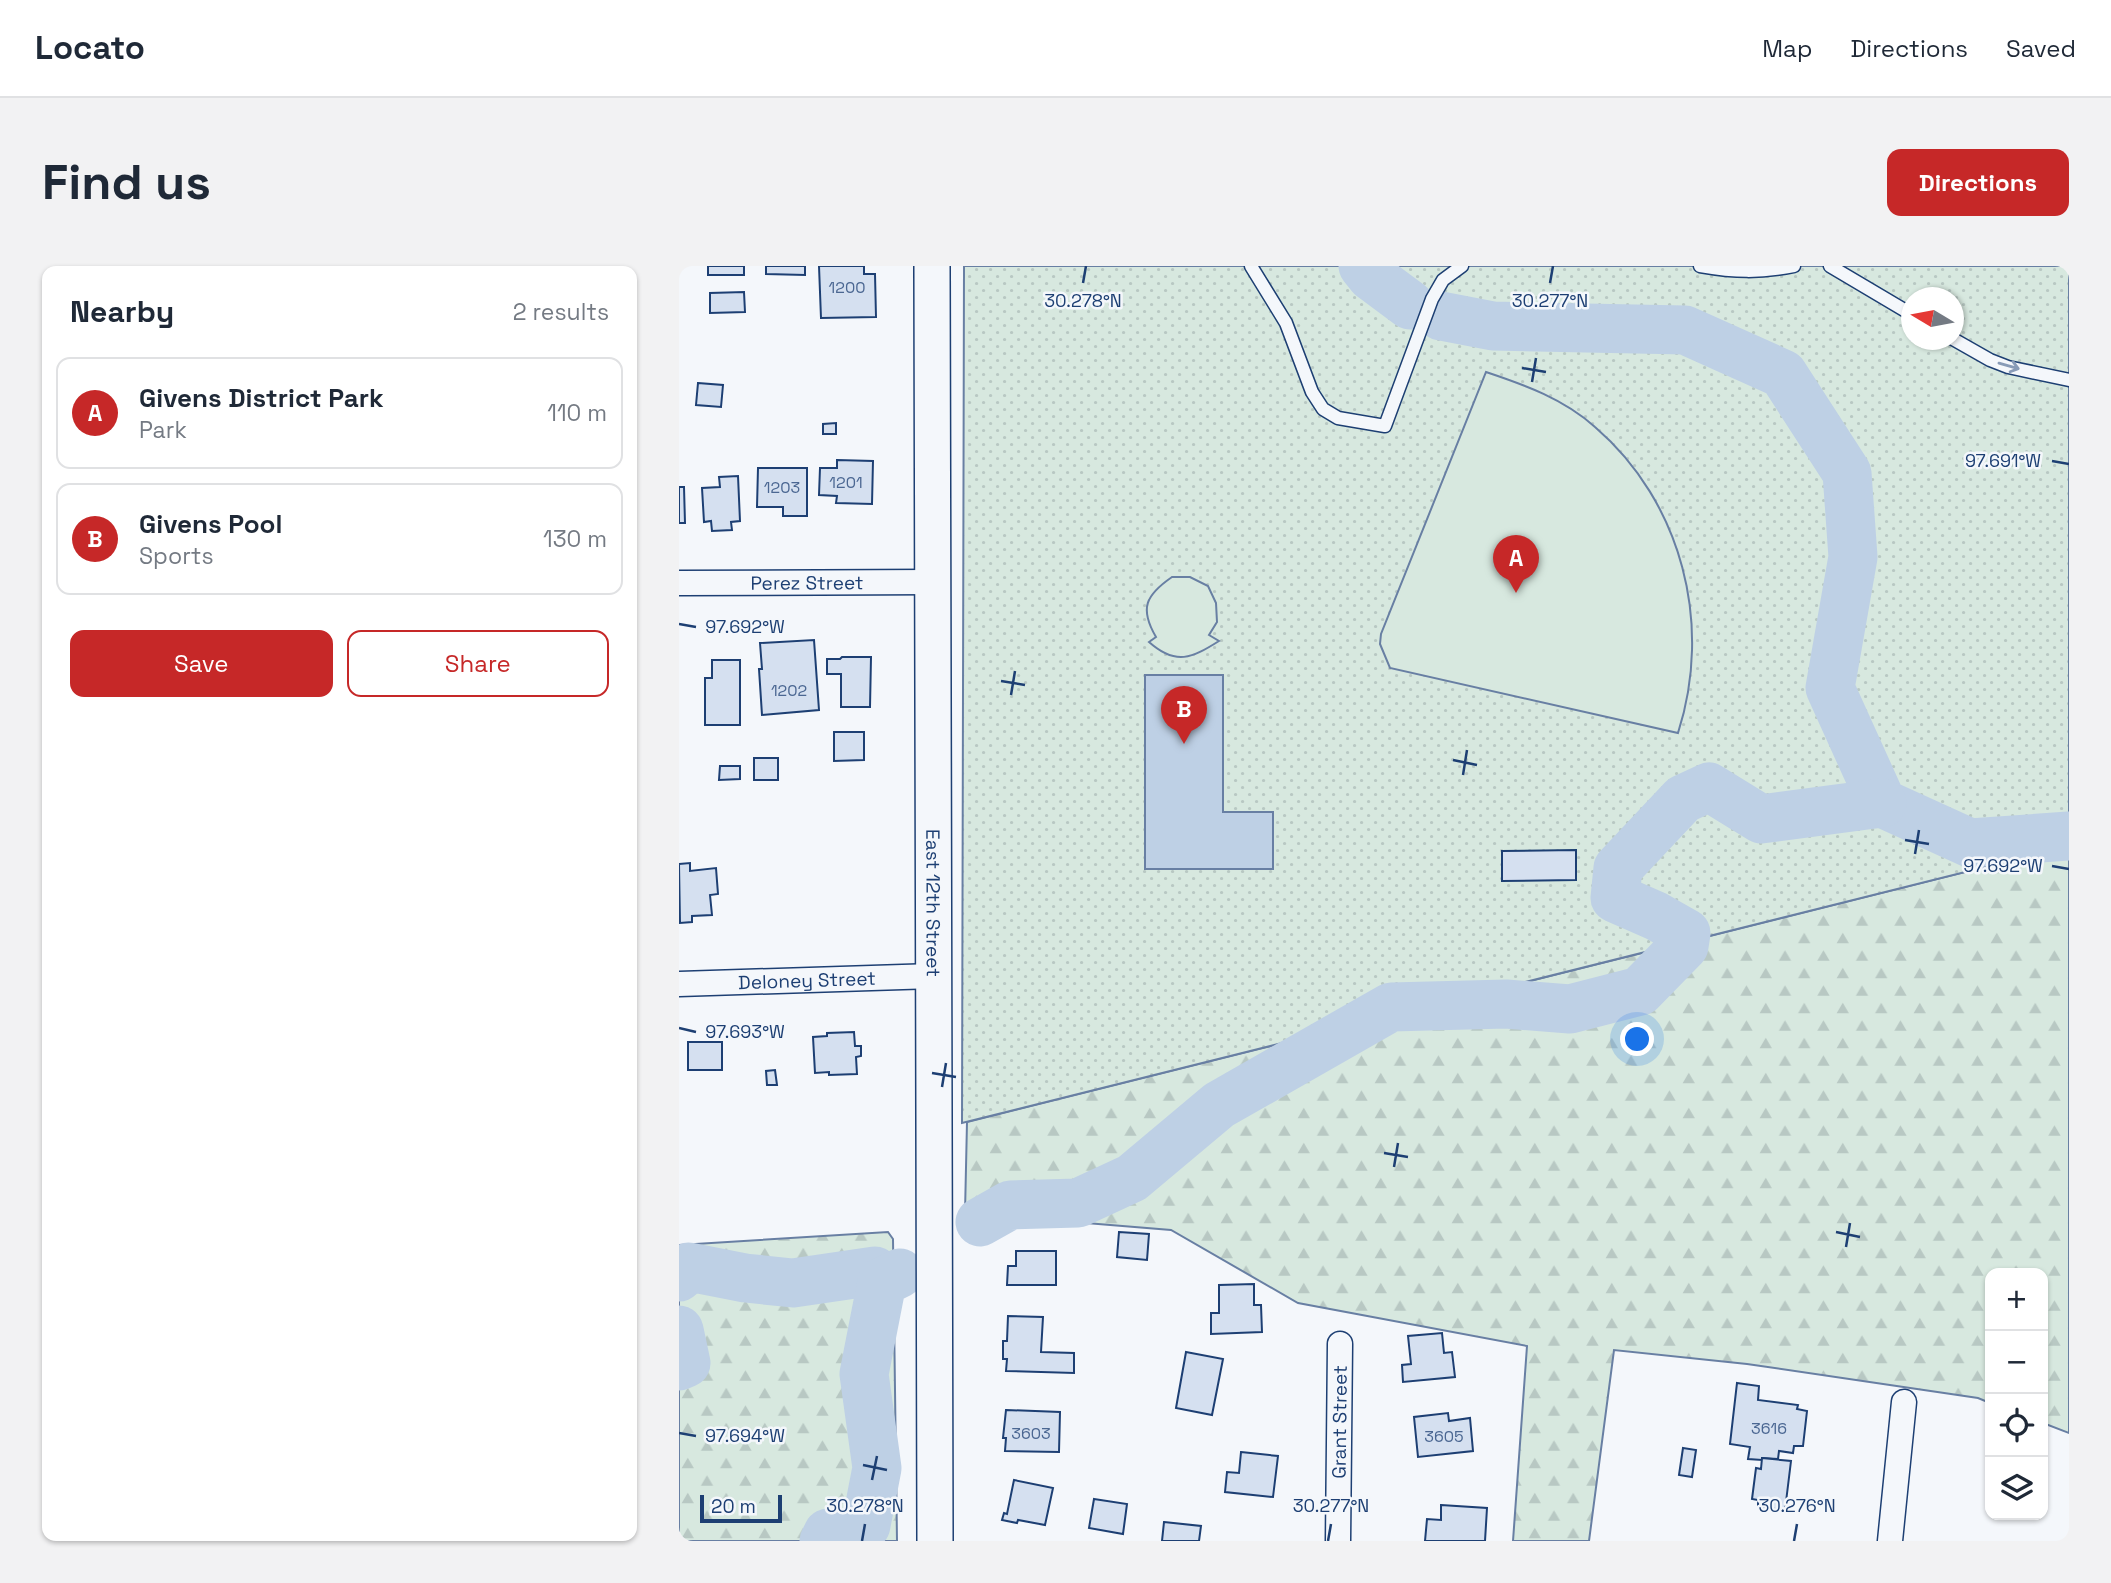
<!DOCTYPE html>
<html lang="en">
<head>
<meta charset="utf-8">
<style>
  :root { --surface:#fff; --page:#f2f2f3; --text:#1f2937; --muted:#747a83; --line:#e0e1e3; --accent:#c62828 }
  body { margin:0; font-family:"Space Grotesk",sans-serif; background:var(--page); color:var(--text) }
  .controls { position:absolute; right:21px; bottom:21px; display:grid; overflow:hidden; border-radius:14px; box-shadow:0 2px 5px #0004 }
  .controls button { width:63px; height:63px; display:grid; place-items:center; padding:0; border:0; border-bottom:2px solid var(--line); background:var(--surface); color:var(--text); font:35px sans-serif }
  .compass { position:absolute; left:1222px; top:21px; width:63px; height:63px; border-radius:50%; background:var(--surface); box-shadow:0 2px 5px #0004; rotate:280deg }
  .scale { position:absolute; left:21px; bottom:18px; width:82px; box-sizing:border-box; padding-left:7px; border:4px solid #1d3f73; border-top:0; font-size:19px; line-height:24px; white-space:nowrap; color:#1d3f73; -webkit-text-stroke:5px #f4f7fb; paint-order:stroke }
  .you { position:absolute; left:959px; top:774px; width:24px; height:24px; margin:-18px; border:5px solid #fff; border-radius:50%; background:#1a73e8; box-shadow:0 0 0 10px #1a73e833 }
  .badge { display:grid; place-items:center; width:46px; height:46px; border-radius:50%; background:var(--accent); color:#fff; font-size:23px; font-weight:700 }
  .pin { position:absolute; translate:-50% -58px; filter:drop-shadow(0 2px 4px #0008) }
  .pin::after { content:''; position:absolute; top:37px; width:24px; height:21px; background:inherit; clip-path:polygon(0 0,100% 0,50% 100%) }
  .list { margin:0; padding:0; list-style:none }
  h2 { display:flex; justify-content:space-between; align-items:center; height:91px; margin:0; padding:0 28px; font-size:30px }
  h2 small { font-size:23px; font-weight:400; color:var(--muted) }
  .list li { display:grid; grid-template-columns:46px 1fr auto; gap:21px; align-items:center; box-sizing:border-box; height:112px; margin:0 14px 14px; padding:0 14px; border:2px solid var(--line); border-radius:14px }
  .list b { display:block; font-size:26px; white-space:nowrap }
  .list p { margin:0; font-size:23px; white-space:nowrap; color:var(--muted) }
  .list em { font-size:23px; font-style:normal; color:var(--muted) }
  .actions { display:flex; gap:14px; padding:21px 28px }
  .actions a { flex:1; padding:16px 0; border:2px solid var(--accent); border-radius:14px; text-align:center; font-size:24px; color:var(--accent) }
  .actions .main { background:var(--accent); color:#fff }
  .icon { flex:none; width:38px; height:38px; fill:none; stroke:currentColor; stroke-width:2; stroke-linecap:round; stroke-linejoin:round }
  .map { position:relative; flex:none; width:1390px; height:1275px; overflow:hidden; border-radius:14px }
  header { display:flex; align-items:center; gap:42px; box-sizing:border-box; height:98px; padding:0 35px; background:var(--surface); border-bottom:2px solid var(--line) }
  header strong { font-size:33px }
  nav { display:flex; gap:38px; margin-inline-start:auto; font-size:24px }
  .intro { display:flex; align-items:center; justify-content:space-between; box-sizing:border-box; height:168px; padding:0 42px }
  h1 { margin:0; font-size:49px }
  .button { padding:18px 32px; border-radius:14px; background:var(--accent); color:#fff; font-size:24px; font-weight:700 }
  main { display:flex; gap:42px; padding:0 42px }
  aside { flex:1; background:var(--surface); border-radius:14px; box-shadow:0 2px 5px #0004 }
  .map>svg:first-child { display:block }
  .forest { fill:url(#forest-firs); stroke:#687fa3; stroke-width:2 }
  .park { fill:url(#park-dots); stroke:#687fa3; stroke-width:2; fill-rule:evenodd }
  .pitch { fill:#d7e8df; stroke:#687fa3; stroke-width:2 }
  .water { fill:#bed0e5; stroke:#687fa3; stroke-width:2 }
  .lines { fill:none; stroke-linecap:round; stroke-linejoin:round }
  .river { stroke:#bed0e5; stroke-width:49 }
  .building { fill:#d5e0f0; stroke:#1d3f73; stroke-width:2 }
  .lane-casing { stroke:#1d3f73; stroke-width:15 }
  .street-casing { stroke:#1d3f73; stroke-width:27 }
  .secondary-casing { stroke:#1d3f73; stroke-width:38 }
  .lane { stroke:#f4f7fb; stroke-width:12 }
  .street { stroke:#f4f7fb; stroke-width:24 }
  .secondary { stroke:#f4f7fb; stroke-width:35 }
  .oneway { stroke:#889bb7 }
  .ticks { fill:none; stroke:#1d3f73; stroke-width:2.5 }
  .labels { text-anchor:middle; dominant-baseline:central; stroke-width:5; stroke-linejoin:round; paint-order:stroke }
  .number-label { font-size:16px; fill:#4b6792 }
  .street-label { font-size:19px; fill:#1d3f73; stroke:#f4f7fb }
  .ticks-label { font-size:18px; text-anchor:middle; fill:#1d3f73; stroke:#f4f7fb; stroke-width:5; stroke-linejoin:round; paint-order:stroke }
</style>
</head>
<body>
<header>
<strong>Locato</strong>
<nav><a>Map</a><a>Directions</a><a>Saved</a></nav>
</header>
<div class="intro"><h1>Find us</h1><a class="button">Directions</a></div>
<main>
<aside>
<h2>Nearby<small>2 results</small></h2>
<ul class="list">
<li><span class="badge">A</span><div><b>Givens District Park</b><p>Park</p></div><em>110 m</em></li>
<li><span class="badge">B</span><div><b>Givens Pool</b><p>Sports</p></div><em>130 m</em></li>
</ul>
<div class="actions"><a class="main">Save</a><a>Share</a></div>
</aside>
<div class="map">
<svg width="1390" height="1275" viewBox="0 0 1390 1275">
  <defs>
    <pattern id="forest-firs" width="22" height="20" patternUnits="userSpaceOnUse" patternTransform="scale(1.75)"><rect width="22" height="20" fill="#d7e8df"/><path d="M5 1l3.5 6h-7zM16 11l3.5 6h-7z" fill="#b8c8c3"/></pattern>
    <pattern id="park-dots" width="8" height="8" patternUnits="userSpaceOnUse" patternTransform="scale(1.75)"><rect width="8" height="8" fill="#d7e8df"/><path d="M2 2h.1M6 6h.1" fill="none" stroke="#b8c8c3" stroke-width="1.8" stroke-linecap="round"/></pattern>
  </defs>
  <rect width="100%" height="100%" fill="#f4f7fb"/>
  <!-- forest -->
  <g class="forest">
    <path d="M1390,580V1167L1364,1157V1007H1311V1137L1299,1132L1068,1098L935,1084L910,1275H834L848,1080L619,1037L492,964L286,947L288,856Z"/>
    <path d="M209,966L214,973L218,1275H0V979Z"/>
  </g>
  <!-- park -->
  <path class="park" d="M285,0H1390V580L283,857ZM1232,32H1274V74H1232Z"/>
  <!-- pitch -->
  <g class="pitch">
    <path d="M807,106C846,119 885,133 916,161C1003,236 1034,358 999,467L711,402L701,378L702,368Z"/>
    <path d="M493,311H511L529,320L537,337L538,356L530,369L540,375C513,392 497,400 470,376L477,371C460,342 467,329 493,311Z"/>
  </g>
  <!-- water -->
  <path class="water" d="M466,409H544V546H594V603H466Z"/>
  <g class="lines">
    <!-- river -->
    <g class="river">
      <path d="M684,0L692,10L731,39"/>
      <path d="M762,50L814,60L1006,64L1104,108L1168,207L1174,291L1151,422L1203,537L1291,577L1390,570"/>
      <path d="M301,956L331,939L399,937L453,912L540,839L712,741L827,738L891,743L961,725L1005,680L1007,667L977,650L936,632L939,602L1004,533L1030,521L1082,553L1203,537"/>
      <path d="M0,1011L10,1001L66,1012L114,1017L196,1005L203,1016"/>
      <path d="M0,1064L7,1097L0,1100"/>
      <path d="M145,1275L149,1267L168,1270L187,1259L198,1202L185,1108L203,1016L221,1007"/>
    </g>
  </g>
  <!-- building -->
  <g class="building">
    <rect x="29" y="0" width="36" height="9"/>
    <path d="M87,0H126V9L87,8Z"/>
    <path d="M140,0H185V8H196L197,51L142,52Z"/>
    <path d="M65,26L66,46L31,47V27Z"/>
    <path d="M19,117L44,119L42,141L17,139Z"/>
    <path d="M157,157V168H144V158Z"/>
    <path d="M158,194L194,195L193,238L157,237L158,230L140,229L141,202H158Z"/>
    <path d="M79,202H128V250H104V241H78Z"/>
    <path d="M59,210L61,255L52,256L53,264L33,265L32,255L25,256L23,222L41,221L40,211Z"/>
    <path d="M0,221H5L6,257H0Z"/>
    <path d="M135,374L140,444L83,449L80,403H83L81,377Z"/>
    <path d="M163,391H192L191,441H162V408H148V393H161Z"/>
    <path d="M33,394H61V459H26V412H33Z"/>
    <path d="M155,466H185V494L155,495Z"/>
    <rect x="75" y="492" width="24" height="22"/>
    <path d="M41,500H61V513L40,514Z"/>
    <path d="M897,584V614L823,615V585Z"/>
    <path d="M11,597V605L37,602L39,628L31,629L33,649L13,650V656L1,657L0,598Z"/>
    <path d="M175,766L176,780H182V790L177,791L178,808L150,809V806L136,807L134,771L148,770V767Z"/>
    <rect x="9" y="776" width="34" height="28"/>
    <path d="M96,804L98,819H88L87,805Z"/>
    <path d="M440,966L470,968L468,994L438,991Z"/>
    <path d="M337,985H377V1019H328L329,1000H337Z"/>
    <path d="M575,1018V1039H582L583,1066L532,1068V1047H540V1019Z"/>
    <path d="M329,1050L364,1051L362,1086L395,1087V1107L327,1105L328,1093H324V1075H328Z"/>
    <path d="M763,1067L765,1087L773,1086L776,1111L724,1116L723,1099L732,1098L729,1070Z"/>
    <path d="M507,1086L544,1093L533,1149L497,1142Z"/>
    <path d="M1058,1117L1080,1120L1079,1134L1119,1139L1118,1143L1128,1145L1124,1180H1115L1114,1187L1100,1185L1099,1193L1083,1192V1194L1069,1193L1071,1181L1051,1178Z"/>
    <path d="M327,1144L381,1146L380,1186L326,1185L327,1172H324Z"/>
    <path d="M769,1147L770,1155L791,1152L794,1185L739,1191L735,1151Z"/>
    <path d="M1004,1182L1017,1184L1013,1211L1000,1209Z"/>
    <path d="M562,1186L599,1190L594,1231L546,1226L548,1206L560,1207Z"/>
    <path d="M1083,1192L1112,1195L1106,1244L1079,1241V1234L1073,1233L1077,1202L1082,1203Z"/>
    <path d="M335,1214L374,1222L366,1259L339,1254L338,1257L323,1254L325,1247L328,1248Z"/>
    <path d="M415,1233L448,1238L444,1268L410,1262Z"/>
    <path d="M762,1239L808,1242L806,1275H746L748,1253L762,1254Z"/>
    <path d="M485,1256L522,1260L520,1275H483Z"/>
  </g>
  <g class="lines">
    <defs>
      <g id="lane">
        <path d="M572,0L607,57L633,126L644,143L659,152L706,160L753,33L764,14L783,0"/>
        <path d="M1021,0C1056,6 1080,7 1115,0"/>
        <path d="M1151,0L1232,48"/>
        <path d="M1274,73L1311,94L1329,101L1390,114"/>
      </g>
      <g id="street">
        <path id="s1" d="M0,317L254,316"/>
        <path id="s2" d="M0,718L255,710"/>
        <path id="s3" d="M659,1275L661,1078"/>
        <path d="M1211,1275L1225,1136"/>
      </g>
      <g id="secondary">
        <path id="s4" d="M253,0L256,1275"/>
      </g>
    </defs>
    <!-- lane casing -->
    <use href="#lane" class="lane-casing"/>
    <!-- street casing -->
    <use href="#street" class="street-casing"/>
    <!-- secondary casing -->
    <use href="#secondary" class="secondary-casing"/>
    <!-- lane -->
    <use href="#lane" class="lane"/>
    <!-- street -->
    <use href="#street" class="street"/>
    <!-- secondary -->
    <use href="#secondary" class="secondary"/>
  </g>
  <!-- one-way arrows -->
  <defs><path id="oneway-shaft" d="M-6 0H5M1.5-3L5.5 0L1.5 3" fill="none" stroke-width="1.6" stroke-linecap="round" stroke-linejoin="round" transform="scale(1.75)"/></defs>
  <use class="oneway" href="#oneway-shaft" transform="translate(1330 100) rotate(16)"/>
  <!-- ticks -->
  <path class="ticks" d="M404,17L407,0M871,17L874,0M843,102L867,106M853,116L857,92M1373,195L1390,198M0,358L17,361M322,415L346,419M332,429L336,405M774,494L798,499M784,509L788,484M1226,574L1250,578M1236,588L1240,564M1373,600L1390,603M0,762L17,766M253,807L277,811M263,821L267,797M705,887L729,891M715,901L719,877M1157,966L1181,971M1167,981L1171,957M0,1167L17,1170M184,1199L208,1204M193,1214L198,1190M183,1275L186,1258M649,1275L652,1258M1115,1275L1118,1258"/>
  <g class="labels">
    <!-- number labels -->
    <g class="number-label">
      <text x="168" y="21">1200</text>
      <text x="167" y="216">1201</text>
      <text x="103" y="221">1203</text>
      <text x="110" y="424">1202</text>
      <text x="1090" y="1162">3616</text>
      <text x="352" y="1167">3603</text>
      <text x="765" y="1170">3605</text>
    </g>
    <!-- street labels -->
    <g class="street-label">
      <text stroke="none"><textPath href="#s1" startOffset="128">Perez Street</textPath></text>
      <text stroke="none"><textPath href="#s4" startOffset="637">East 12th Street</textPath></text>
      <text stroke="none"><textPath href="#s2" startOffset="128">Deloney Street</textPath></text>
      <text stroke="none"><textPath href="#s3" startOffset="119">Grant Street</textPath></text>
    </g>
  </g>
  <g class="ticks-label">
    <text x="404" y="41">30.278°N</text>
    <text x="871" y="41">30.277°N</text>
    <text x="1324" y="201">97.691°W</text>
    <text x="66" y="367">97.692°W</text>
    <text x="1324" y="606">97.692°W</text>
    <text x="66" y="772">97.693°W</text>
    <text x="66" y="1176">97.694°W</text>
    <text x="186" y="1246">30.278°N</text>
    <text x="652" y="1246">30.277°N</text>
    <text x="1118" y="1246">30.276°N</text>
  </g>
</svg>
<div class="controls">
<button>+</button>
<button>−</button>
<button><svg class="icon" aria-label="locate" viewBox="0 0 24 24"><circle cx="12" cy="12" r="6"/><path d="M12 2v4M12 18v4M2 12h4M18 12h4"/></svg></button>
<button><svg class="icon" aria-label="layers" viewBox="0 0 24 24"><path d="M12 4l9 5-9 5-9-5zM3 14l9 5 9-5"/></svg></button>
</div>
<svg class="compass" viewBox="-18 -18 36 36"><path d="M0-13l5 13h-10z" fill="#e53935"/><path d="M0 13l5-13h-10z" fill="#747a83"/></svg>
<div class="scale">20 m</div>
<div class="you"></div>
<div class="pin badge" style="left:837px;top:327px">A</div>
<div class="pin badge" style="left:505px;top:478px">B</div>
</div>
</main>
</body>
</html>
